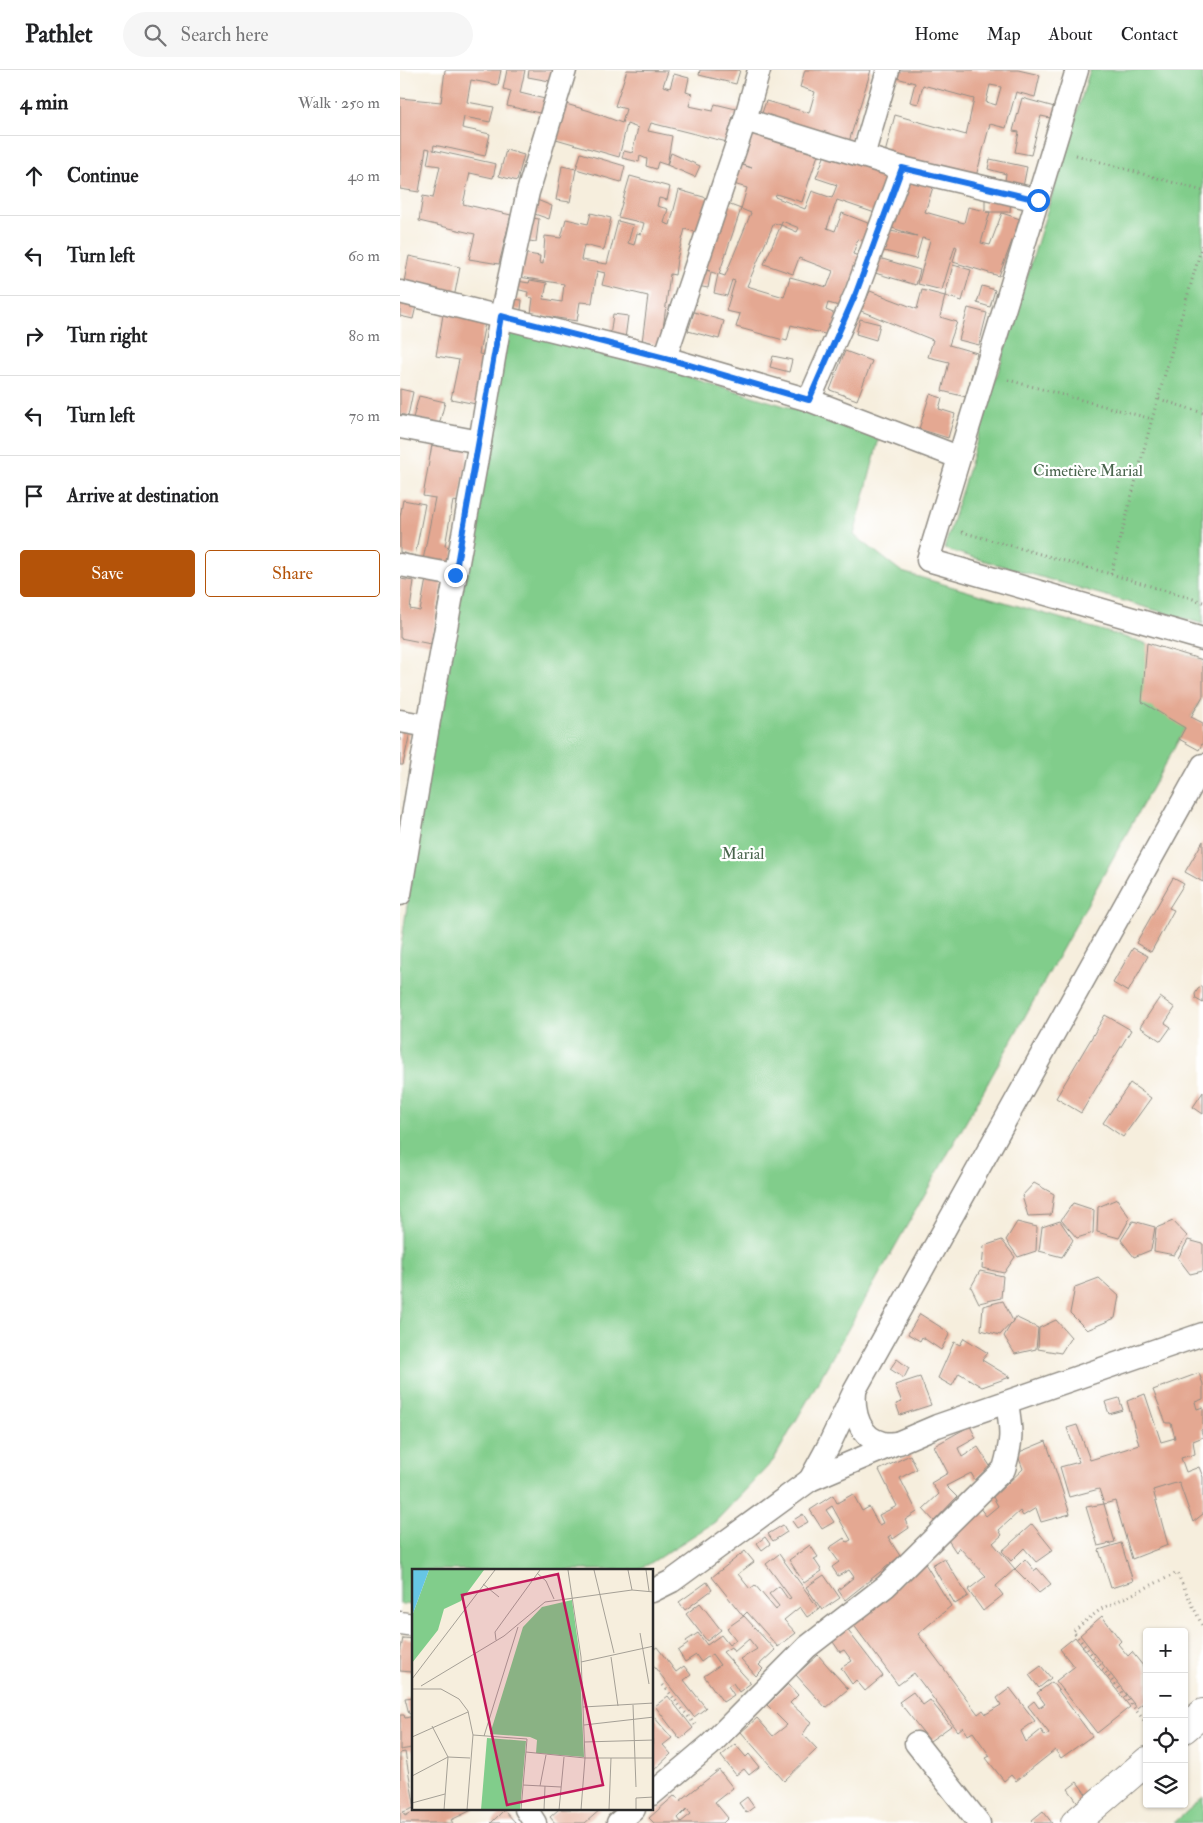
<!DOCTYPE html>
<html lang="en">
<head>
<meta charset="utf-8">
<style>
  :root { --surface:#fff; --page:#f6f6f6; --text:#202124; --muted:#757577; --line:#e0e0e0; --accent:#b45309 }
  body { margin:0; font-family:"IM FELL Double Pica",serif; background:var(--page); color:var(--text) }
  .controls { position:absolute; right:15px; bottom:15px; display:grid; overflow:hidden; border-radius:5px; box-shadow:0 1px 4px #0004 }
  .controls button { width:45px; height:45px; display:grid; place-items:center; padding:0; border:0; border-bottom:1px solid var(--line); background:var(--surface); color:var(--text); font:25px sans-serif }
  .stop { position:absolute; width:15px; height:15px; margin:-11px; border:4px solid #1a73e8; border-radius:50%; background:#fff }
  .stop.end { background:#1a73e8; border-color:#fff; box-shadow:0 1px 5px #0008 }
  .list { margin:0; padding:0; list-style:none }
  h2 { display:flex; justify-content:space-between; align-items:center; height:65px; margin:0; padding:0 20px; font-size:21px }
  h2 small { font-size:16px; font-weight:400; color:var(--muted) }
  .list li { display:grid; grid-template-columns:32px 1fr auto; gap:15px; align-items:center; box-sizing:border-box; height:80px; padding:0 20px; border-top:1px solid var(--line) }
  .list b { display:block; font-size:19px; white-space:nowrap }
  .list em { font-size:16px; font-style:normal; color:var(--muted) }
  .actions { display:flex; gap:10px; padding:15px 20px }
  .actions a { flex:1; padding:11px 0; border:1px solid var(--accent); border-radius:5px; text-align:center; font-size:18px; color:var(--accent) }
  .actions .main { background:var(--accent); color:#fff }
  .icon { flex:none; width:28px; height:28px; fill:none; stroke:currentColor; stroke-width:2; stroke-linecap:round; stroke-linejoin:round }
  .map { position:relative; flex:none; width:803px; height:1753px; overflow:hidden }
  header { display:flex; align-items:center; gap:30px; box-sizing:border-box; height:70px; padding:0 25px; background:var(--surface); border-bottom:1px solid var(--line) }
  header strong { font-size:24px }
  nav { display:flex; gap:28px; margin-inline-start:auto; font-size:18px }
  .search { width:350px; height:45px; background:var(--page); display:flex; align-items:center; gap:12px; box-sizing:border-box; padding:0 18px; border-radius:28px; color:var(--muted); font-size:19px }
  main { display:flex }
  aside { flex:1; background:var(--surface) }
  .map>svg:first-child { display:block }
  .green { fill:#81cd8b; stroke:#567c5b }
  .building { fill:#e4a892; fill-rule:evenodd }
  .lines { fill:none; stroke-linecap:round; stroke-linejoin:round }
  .minor-casing { stroke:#908c84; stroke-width:25 }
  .tertiary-casing { stroke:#908c84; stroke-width:30 }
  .path { stroke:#908c84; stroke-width:3; stroke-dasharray:1 4; stroke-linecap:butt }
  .minor { stroke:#fff; stroke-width:22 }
  .tertiary { stroke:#fff; stroke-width:28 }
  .route { stroke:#1a73e8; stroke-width:6 }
  .labels { text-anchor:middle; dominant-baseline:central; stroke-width:4.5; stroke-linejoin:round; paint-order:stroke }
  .park-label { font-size:16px; fill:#49644d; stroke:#fff }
  .inset-road { fill:none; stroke:#a5a096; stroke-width:1 }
  .view { fill:#c2185b; fill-opacity:0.15; stroke:#c2185b; stroke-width:2.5 }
  .inset-edge { fill:none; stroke:#2b2b2b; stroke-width:2.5 }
</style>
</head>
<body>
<header>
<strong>Pathlet</strong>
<div class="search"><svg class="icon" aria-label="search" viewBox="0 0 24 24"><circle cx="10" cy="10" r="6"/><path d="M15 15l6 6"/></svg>Search here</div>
<nav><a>Home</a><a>Map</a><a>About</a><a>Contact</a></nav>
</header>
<main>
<aside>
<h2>4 min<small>Walk · 250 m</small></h2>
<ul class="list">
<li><svg class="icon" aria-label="ahead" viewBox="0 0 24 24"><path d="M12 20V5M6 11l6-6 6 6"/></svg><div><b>Continue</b></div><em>40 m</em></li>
<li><svg class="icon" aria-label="left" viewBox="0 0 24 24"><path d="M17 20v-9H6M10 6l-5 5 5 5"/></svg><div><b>Turn left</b></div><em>60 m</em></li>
<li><svg class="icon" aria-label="right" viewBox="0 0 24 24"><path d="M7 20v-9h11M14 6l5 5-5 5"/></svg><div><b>Turn right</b></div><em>80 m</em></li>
<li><svg class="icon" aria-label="left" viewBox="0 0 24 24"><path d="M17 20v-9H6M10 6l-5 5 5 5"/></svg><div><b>Turn left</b></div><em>70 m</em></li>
<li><svg class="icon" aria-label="arrive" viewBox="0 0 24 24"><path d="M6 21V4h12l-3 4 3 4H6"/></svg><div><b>Arrive at destination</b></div></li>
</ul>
<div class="actions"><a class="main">Save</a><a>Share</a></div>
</aside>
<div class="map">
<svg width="803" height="1753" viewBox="0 0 803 1753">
  <rect width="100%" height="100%" fill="#fff"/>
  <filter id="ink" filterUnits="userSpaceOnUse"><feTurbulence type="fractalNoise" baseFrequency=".02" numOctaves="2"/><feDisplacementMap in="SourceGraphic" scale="10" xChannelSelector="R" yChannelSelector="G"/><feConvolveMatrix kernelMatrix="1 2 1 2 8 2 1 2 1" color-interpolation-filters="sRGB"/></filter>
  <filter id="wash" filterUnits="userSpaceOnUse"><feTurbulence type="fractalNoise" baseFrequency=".0096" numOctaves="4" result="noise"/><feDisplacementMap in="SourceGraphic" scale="20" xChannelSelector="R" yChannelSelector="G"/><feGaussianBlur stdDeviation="1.12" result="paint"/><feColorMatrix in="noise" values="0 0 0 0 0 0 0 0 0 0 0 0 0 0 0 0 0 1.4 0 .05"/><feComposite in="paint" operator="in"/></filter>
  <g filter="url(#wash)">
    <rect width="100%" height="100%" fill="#f6eedd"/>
    <!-- green -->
    <g class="green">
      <path d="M690,0H803V554L544,479Z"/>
      <path d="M105,255L277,303L480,365L454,465L502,502L803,590V626L579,1029L373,1391L315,1452L249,1494L236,1500H14V1535L0,1534V883L38,628Z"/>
      <path d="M803,1727V1753H774Z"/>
    </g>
    <g id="blocks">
      <!-- building -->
      <g class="building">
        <path d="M45,0H101L98,15L71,10L67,32L94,37L90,52L64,47L62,58L90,64L85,86L34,75L33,80L96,94L93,108L70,103L63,134L111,145L99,194L69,189L75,164L19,151L23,126L33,128L40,96L27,94L30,79L26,78L19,122L0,119V28L41,32Z"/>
        <path d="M107,0H125L120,23L149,30L144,44L107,36L111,21L103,19Z"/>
        <path d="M129,0H158L155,12L128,7Z"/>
        <path d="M227,0L268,1L263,16L270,18L274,4L289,8L286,22L292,24L289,36L313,41L315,34L340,40L338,47L333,46L327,72L251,53L248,61L272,66L267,95L258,92L256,99L246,96L247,89L240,86L239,92L222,88L224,81L232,83L238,58L227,54L219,87L149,67L159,32L190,41L222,53L226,39L215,36Z"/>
        <path d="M300,0H340L336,14L299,5Z"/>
        <path d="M405,0H471L448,75L361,46L366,31L409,43L415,22L400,17Z"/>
        <path d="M495,0H618L640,5L635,27L616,22L606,58L590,54L575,110L485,83L495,45L566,65L574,29L523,15L518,34L510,32L515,13L493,7ZM590,15L601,17L596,35L586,32Z"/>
        <path d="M622,28L658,38L655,49L641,46L631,85L615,82L619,62L613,61Z"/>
        <path d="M352,53L421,76L402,132L376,124L375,127L405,139L412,121L432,128L437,115L416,108L427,79L493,102L478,144L437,130L427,158L435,161L442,143L473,155L467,172L458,169L453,184L461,187L443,237L428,233L426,240L438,245L432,266L391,255L387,271L336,257L340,244L326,241L335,211L332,210L327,226L314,223L318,204L311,202L308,218L297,216L300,199L310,201L303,199L325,133L341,139L319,204L325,206L351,143L341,139L347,118L327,112L333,92L352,98L338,93ZM382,151L399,158L397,162L381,155L364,194L393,204L399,188L433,201L427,217L390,207L384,227L347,216L374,153L381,155Z"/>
        <path d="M106,80L124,85L117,111L99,106Z"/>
        <path d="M181,83L225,96L221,112L176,99Z"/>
        <path d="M271,83L300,96L295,107L267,95Z"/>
        <path d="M590,89L627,97L622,122L604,117L606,104L588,99Z"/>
        <path d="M162,96L176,99L170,132L156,130Z"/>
        <path d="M507,105L534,114L525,142L564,153L568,137L585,141V126L611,127L610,142H586H590L581,173L590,175L602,143L620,149L599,206L553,192L557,177L555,176L542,220L518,214L530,170L522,168L516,189L480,180L485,160L517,166L489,157Z"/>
        <path d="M230,106L270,117L267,130L259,128L257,136L268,139L264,153L270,155L279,120L314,130L292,175L295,162L285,159L277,189L275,205L270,204L261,275L242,272L248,226L202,215L205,203L197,201L192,233L180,232L177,251L131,244L133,228L127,227L128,222L116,219L117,211L129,213L130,210L147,213L144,229L162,232L164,214L119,207L122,183L140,186L139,193L143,194L145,166L161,168L166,149L188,154L191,143L211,148L204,180L184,175L181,190L207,194L218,151L233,155L228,173L234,175L237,163L241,164L244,153L218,147Z"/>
        <path d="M132,128L152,136L149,149L129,142Z"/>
        <path d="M126,147L139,149L136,172L123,170Z"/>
        <path d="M9,186L60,197L54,228L3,217Z"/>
        <path d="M479,188L520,200L516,215L475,203Z"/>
        <path d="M553,195L571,200L562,231L545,226L540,247L557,252L549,275L577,283L566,327L542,321L549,292L528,287L533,270L461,241L470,221L517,239L522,220L545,226Z"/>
        <path d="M582,216L595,220L590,237L577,233Z"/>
        <path d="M0,228L17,232L13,249L0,246Z"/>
        <path d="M111,229L122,230L121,240L110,239Z"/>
        <path d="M568,238L587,243L579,275L559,270Z"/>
        <path d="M44,239L86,248L79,284L90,286L81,335L51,329L59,290L36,286Z"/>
        <path d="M294,242L324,251L319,269L288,261Z"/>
        <path d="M213,244L228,246L225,269L210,267Z"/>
        <path d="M460,249L480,254L476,270L456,264Z"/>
        <path d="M445,281L472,291L457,330L430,320Z"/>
        <path d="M373,286L392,290L389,302L370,297Z"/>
        <path d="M0,319L13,322L8,346L0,344Z"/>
        <path d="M530,324L542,328L539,339L555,344L548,368L519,359Z"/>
        <path d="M19,326L45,332L39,355L13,348Z"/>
        <path d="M33,369L69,375L60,432L53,431L45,476L55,478L52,495L23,490L35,428L23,426Z"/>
        <path d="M3,430L25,434L15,486L0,482V447Z"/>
        <path d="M0,509L14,511L10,539L20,541L26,509L42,513L31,574L0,568Z"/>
        <path d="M747,573L803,590V626L791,647L803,653V672L799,680L779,669L785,658L742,632Z"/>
        <path d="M0,660L10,662L3,695H0Z"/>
        <path d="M803,771V812L785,802Z"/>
        <path d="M773,808L784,814L769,838L774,840L751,882L736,873Z"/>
        <path d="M733,878L748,886L728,922L713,913Z"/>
        <path d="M803,916V933L796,929L795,924L798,919Z"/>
        <path d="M760,927L775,938L765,953L771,957L761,971L740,957Z"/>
        <path d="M705,945L731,960L681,1043L656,1028Z"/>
        <path d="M730,1013L751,1028L723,1067L703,1053Z"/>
        <path d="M803,1022V1044L793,1037Z"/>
        <path d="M634,1113L654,1124L651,1145L628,1146L622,1126Z"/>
        <path d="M717,1129L730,1148L719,1168L697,1162L698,1137Z"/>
        <path d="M673,1133L694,1140L693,1163L677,1168L661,1150Z"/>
        <path d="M660,1151L673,1170L662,1187L639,1181L642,1157Z"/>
        <path d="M733,1151L755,1157L751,1180L734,1187L721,1170Z"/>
        <path d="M773,1151L787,1166L774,1185L754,1181L756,1158Z"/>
        <path d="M617,1152L637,1157L636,1181L618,1187L606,1170Z"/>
        <path d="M602,1170L615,1187L604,1203L582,1198L584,1176Z"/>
        <path d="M788,1170L803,1174V1201L790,1204L778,1188Z"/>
        <path d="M580,1201L603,1206L601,1228L579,1233L571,1217Z"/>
        <path d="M699,1208L719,1226L715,1248L687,1260L670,1243L675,1217Z"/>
        <path d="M603,1231L613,1251L600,1265L581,1260L583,1236Z"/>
        <path d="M520,1244L550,1263L541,1280L522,1267L520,1271L508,1264Z"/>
        <path d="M615,1247L638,1258L636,1279L615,1284L604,1266Z"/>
        <path d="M656,1250L671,1267L661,1283L638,1279L639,1258Z"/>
        <path d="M564,1268L588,1283L582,1290L610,1307L582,1317L559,1303L552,1316L538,1308L554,1272L560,1275Z"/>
        <path d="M497,1289L509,1298L504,1308L490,1299Z"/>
        <path d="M799,1303L803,1314V1329L795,1332L797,1339L803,1337V1359L801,1360L803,1367L793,1371L795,1384L781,1388L786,1402L799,1397L803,1407V1444L793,1452L779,1412L753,1420L768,1475L732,1489L715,1431L704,1434L699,1419L669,1427L660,1397L679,1392L667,1358L677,1355L690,1390L739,1375L727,1331L745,1324L761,1372L775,1368L771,1353H766L753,1320Z"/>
        <path d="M520,1307L531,1335L500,1345L496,1334L502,1332L495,1315Z"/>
        <path d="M719,1328L723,1340L709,1344L705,1332Z"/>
        <path d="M570,1356L576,1368L558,1378L562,1387L578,1377L590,1396L575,1410L571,1403L546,1416L557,1427L534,1451L523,1439L539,1424L531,1413L548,1403L534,1376Z"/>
        <path d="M646,1371L670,1444L641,1452L636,1438L623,1446L620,1441L599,1460L602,1465L593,1473L615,1499L625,1489L635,1501L637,1498L651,1514L639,1523L615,1499L596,1516L603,1525L583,1541L568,1520L586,1506L559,1477L556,1482L548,1470L579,1437L586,1446L598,1436L593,1427L623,1399L617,1383Z"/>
        <path d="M510,1385L517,1399L500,1408L517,1442L505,1450L509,1458L493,1469L491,1465L488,1467L500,1486L445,1530L438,1520L454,1507L449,1500L438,1506L432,1497L439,1492L429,1478L444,1468L447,1472L451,1470L432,1436L426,1440L434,1452L422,1459L410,1440L433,1425L437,1433L453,1424L462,1441L469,1437L479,1455L483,1453L479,1445L497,1436L479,1400Z"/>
        <path d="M704,1434L715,1472L698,1476L686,1437Z"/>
        <path d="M403,1444L408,1452L397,1458L392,1451Z"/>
        <path d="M632,1454L653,1480L636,1492L624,1478L611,1491L602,1481Z"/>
        <path d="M383,1455L387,1462L373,1471L368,1464Z"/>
        <path d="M365,1467L370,1474L362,1480L357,1473Z"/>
        <path d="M721,1473L733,1511L711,1518L699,1480Z"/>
        <path d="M410,1475L418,1487L414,1489L422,1501L404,1513L389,1490Z"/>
        <path d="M345,1481L354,1492L338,1504L350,1519L355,1515L376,1540L379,1536L369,1524L379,1516L388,1529L391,1528L366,1494L379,1484L419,1539L407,1547L400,1537L384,1550L396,1563L378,1577L347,1542L343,1546L312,1507Z"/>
        <path d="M544,1488L568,1526L555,1534L532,1495Z"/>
        <path d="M524,1492L551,1536L518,1564L578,1644L583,1640L586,1644L601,1635L597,1628L610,1618L635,1651L621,1661L626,1672L641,1660L645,1666L649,1663L628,1636L634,1631L639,1638L645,1634L637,1623L652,1612L692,1666L661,1688L655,1680L616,1711L611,1705L604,1711L586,1688L590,1686L573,1662L568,1665L563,1657L558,1661L514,1603L498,1615L453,1554Z"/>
        <path d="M424,1505L440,1528L422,1540L406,1517Z"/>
        <path d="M307,1512L312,1520L285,1540L279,1532Z"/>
        <path d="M300,1533L321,1560L307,1571L286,1544Z"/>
        <path d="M344,1546L375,1580L359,1595L363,1599L356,1606L341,1589L357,1579L349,1569L334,1582L331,1577L323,1582L351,1613L339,1622L333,1613L328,1616L334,1625L323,1632L304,1606L320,1595L312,1584L301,1592L296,1585L285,1592L278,1581L288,1574L286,1571L298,1563L307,1575L321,1565L329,1575L336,1570L327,1558Z"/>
        <path d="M702,1546L721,1571L718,1574L728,1586L732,1582L747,1601V1630L737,1638L680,1565Z"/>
        <path d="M446,1558L483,1606L465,1621L456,1610L452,1614L441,1598L452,1591L444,1580L440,1582L431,1569Z"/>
        <path d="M675,1567L730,1637L697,1663L656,1611L674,1597L660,1579Z"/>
        <path d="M3,1568L14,1569L12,1602L0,1601V1584Z"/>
        <path d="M257,1577L276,1602L284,1596L291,1605L284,1610L306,1638L294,1647L252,1594V1580Z"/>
        <path d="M418,1585L448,1619L426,1638L396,1605Z"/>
        <path d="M641,1596L651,1608L639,1618L629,1605Z"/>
        <path d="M388,1614L398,1625L390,1633L411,1652L403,1664L417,1679L384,1711L341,1662L357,1648L373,1666L387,1655L367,1635Z"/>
        <path d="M513,1622L523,1635L530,1630L551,1656L530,1671L499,1632Z"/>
        <path d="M268,1626L293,1658L280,1669L255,1636Z"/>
        <path d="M14,1627V1643L9,1644L5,1628Z"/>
        <path d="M0,1645H4L5,1648L14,1646V1683L12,1678L0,1680Z"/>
        <path d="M254,1647L272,1668L263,1675L271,1684L252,1702V1648Z"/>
        <path d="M335,1674L346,1687L349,1684L359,1697L349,1705L344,1699L336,1705L321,1686Z"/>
        <path d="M5,1682L14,1733V1738L3,1742L5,1746L18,1739H74L51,1750L53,1753H0V1683Z"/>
        <path d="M319,1700L333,1718L315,1732L328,1748L323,1753H254L249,1748L275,1725L280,1731ZM287,1739L291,1744L281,1752L278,1748Z"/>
        <path d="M677,1712L688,1727L679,1734L668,1719Z"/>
        <path d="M347,1727L354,1737L346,1743L339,1733Z"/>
        <path d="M159,1739H201L185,1753H155L150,1747Z"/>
        <path d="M104,1740L116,1753H91Z"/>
        <path d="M643,1741L652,1753H635L632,1750Z"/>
      </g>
    </g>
  </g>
  <g filter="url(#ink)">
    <use href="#blocks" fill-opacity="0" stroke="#908c84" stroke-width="1"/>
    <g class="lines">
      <defs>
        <g id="minor">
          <path d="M677,0L528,490L803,569"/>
          <path d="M345,50L502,98L638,130"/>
          <path d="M463,86L488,0"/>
          <path d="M0,222L265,288L409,330L558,387"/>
          <path d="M265,288L345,50L359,0"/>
          <path d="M409,330L456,223L502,98"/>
          <path d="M0,357L80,372"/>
          <path d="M0,495L55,505"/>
          <path d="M0,651L28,656"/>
          <path d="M0,824L28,656L80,372L101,246L128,122L165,0"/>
          <path d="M455,1321C453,1342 459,1368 483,1373C488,1374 494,1373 499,1373"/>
          <path d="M410,1410L429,1375L455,1320L803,695"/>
          <path d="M252,1521L272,1511L410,1410L537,1356L803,1264"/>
          <path d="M0,1553L14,1555"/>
          <path d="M516,1673L579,1753"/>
          <path d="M252,1724L310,1675L407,1577L486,1516L604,1399C612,1372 612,1362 607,1333"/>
          <path d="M126,1739L135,1753"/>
          <path d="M218,1753L234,1739"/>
        </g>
        <g id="tertiary">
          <path d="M784,1659L803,1643"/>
          <path d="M675,1753L747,1691"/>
        </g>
      </defs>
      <!-- minor casing -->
      <use href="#minor" class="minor-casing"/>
      <!-- tertiary casing -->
      <use href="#tertiary" class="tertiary-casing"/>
      <!-- path -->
      <g class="path">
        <path d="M676,85L803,121"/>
        <path d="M608,310L752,349"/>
        <path d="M759,329L803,343"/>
        <path d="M562,462L711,504L803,532"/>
        <path d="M711,504L752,349L803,172"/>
        <path d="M263,1615L296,1656"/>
        <path d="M747,1654L673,1561L701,1539L777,1503L803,1557"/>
      </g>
      <!-- minor -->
      <use href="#minor" class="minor"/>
      <!-- tertiary -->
      <use href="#tertiary" class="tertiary"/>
    </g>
  </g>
  <g class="lines" filter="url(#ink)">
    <!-- route -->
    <path class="route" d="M55,505L101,246L265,288L409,330L456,223L502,98L638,130"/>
  </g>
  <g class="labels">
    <!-- park labels -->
    <g class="park-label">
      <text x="688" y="401">Cimetière Marial</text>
      <text x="343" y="784">Marial</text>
    </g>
  </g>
  <!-- overview -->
  <g transform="translate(12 1499)">
    <rect width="241" height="241" fill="#f6eedd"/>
    <path d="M17,1H72L49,32L32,40L26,61L0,94V47ZM160,31L167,82L172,188L124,184L125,171L118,168L78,165L111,58L130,38ZM75,169L114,172L108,241H69Z" fill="#81cd8b"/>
    <path d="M0,1H17L0,47Z" fill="#66c6e5"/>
    <path class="inset-road" d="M156,1L169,88L173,189L169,241M182,1L202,84M216,1L220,21M234,1L237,22M125,4L134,12L142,30M71,15L87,28M228,64L237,115M84,71L83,63L128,1M199,88L206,137M169,93L242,77M0,110L83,1M9,117L92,67L133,33L220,21L242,23M0,120H29L47,130L56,142L61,166L55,241M221,136L224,218M171,138L242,134M172,156L242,148M20,157L36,188L32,241M61,166L115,170L109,241M72,167L106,58M0,168L56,143M172,173L242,171M114,183L173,189H242M0,207L36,188L58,189M111,216L149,218M128,217L134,186M0,234L33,225M132,241L133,217M147,241L152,188M197,241L199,189M224,241V229L242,228"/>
    <path class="view" d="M146,5L191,216L95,236L50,26Z"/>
    <rect width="241" height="241" class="inset-edge"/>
  </g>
</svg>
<div class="controls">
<button>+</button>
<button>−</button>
<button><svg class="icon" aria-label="locate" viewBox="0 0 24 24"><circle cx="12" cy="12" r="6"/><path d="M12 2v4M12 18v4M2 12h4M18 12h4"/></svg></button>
<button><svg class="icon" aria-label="layers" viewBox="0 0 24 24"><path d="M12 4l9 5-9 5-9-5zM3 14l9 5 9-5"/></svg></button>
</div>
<div class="stop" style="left:638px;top:130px"></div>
<div class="stop end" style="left:55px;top:505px"></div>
</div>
</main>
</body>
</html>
